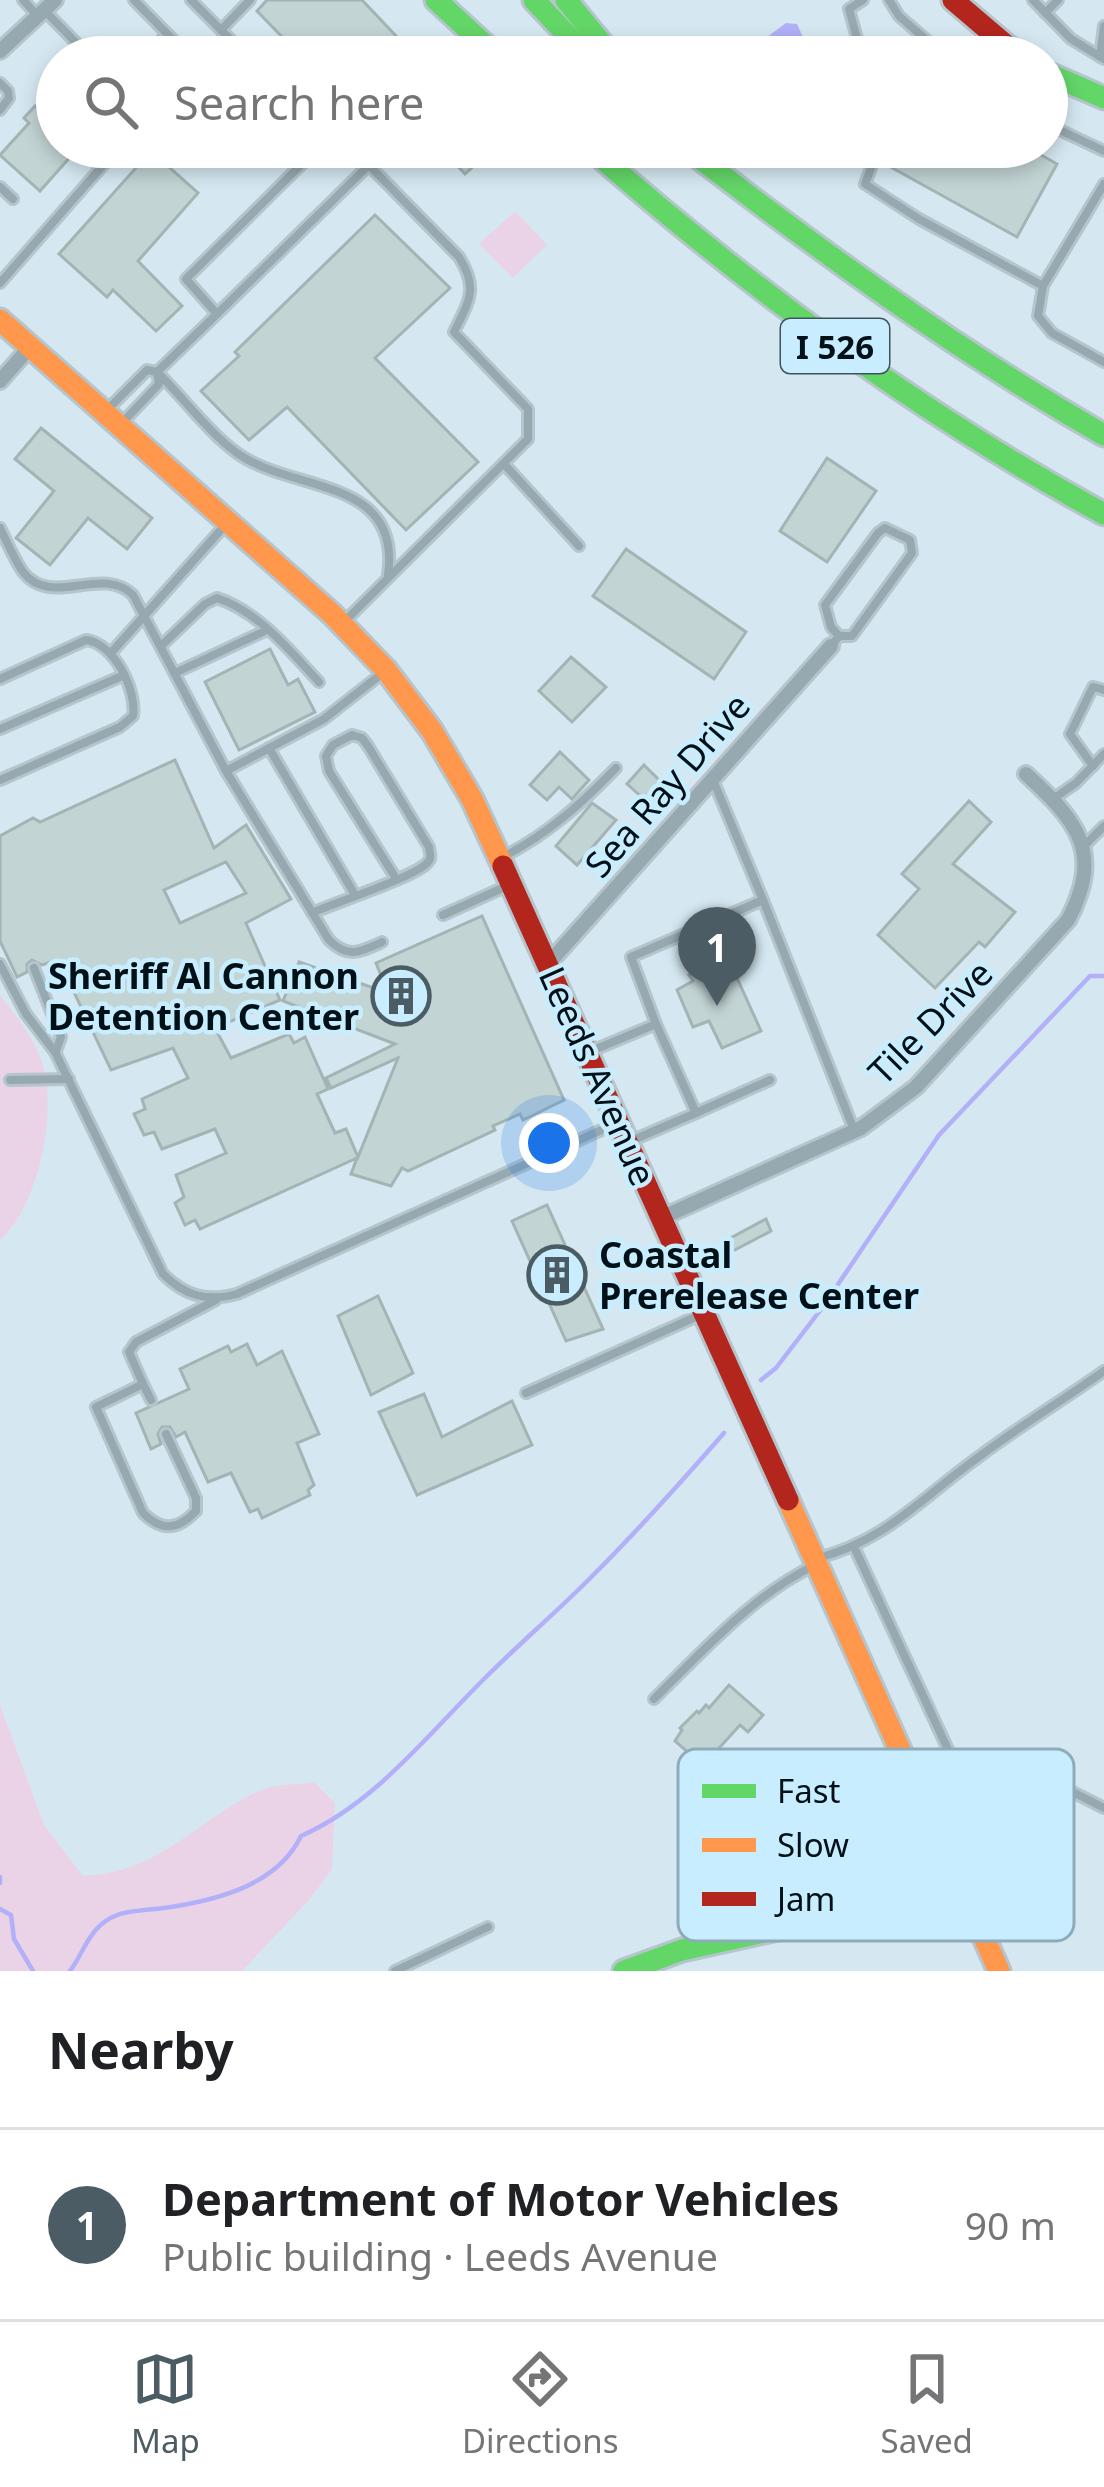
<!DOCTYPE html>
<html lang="en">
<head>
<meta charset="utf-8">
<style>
  :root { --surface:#fff; --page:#f2f2f2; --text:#202124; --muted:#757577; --line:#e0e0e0; --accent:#4c5c64 }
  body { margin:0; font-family:"Noto Sans",sans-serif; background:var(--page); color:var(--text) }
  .you { position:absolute; left:549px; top:1143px; width:42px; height:42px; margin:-30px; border:9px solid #fff; border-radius:50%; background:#1a73e8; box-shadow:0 0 0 18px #1a73e833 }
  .badge { display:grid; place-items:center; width:78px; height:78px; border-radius:50%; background:var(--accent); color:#fff; font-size:39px; font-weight:700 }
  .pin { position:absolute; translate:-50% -99px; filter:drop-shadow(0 3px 6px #0008) }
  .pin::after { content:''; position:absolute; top:63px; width:42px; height:36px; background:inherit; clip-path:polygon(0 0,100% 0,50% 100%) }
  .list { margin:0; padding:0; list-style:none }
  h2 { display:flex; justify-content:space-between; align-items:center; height:156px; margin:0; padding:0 48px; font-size:51px }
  h2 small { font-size:39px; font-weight:400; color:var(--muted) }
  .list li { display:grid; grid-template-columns:78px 1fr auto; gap:36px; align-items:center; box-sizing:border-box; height:192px; padding:0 48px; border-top:3px solid var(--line) }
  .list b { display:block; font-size:45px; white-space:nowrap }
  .list p { margin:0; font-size:39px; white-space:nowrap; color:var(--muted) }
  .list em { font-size:39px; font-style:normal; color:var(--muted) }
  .icon { flex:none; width:66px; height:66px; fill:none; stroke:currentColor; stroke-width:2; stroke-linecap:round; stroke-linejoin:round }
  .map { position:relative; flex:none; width:1104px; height:1971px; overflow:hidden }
  .search { position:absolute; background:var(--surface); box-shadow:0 6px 18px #0003; left:36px; right:36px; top:36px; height:132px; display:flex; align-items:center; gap:30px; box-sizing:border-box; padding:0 42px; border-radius:66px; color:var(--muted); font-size:45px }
  .sheet { height:348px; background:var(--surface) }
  nav { display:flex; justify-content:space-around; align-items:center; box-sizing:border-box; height:168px; border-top:3px solid var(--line); background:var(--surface); font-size:33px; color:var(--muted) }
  nav a { display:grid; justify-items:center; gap:6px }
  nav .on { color:var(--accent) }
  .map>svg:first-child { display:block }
  .green { fill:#ebd3e7 }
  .water { fill:#b1b0f8 }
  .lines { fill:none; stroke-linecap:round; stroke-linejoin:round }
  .stream { stroke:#b1b0f8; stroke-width:4.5 }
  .building { fill:#c2d4d4; stroke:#a4b4b5; stroke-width:3; fill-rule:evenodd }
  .lane-casing { stroke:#b6c5cc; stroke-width:14 }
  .street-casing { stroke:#b6c5cc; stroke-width:20 }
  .fast-casing { stroke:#b6c5cc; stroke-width:27 }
  .slow-casing { stroke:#b6c5cc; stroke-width:27 }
  .jam-casing { stroke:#b6c5cc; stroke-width:27 }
  .lane { stroke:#97a9b0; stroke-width:8 }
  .street { stroke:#97a9b0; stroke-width:14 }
  .fast { stroke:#63d668; stroke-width:21 }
  .slow { stroke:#ff974d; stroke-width:21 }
  .jam { stroke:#b3261e; stroke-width:21 }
  .labels { text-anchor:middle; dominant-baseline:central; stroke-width:9; stroke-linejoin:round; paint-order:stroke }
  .shield { fill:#c8edfe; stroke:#3d535d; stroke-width:3 }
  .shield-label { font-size:33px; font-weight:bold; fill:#021118 }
  .street-label { font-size:36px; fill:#021118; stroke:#c8edfe }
  .poi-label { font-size:36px; font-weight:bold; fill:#021118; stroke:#c8edfe; text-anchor:end }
  .key { fill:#c8edfe; stroke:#8dabb9; stroke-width:3 }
  .key-label { font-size:33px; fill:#021118 }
</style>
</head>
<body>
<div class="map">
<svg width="1104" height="1971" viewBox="0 0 1104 1971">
  <rect width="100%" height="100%" fill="#d5e8f1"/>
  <!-- green -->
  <g class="green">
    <path d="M515,211L547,245L513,278L479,244Z"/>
    <path d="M0,995C16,1015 38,1044 44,1069C56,1118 38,1206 0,1240Z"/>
    <path d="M0,1705L44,1825L83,1876C161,1872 194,1822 258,1791C274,1784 297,1785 314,1782L335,1803L332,1869L310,1899L242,1971H0Z"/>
  </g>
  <!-- water -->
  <path class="water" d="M786,23L797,24L812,57H745L752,48Z"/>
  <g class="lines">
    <!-- stream -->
    <g class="stream">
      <path d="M761,1380L776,1368L822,1308L939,1135L1090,976H1104"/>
      <path d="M0,1877V1883"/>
      <path d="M0,1909L11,1915L14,1939L33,1971"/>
      <path d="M70,1971C85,1951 89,1926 117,1915C130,1910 150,1910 164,1908C214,1901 277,1886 301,1836C376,1803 429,1733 487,1676C515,1648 545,1622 574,1594C627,1543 676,1488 724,1433"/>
    </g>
  </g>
  <!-- building -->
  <g class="building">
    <path d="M267,0H362L416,57H310L292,39L288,43L257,11Z"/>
    <path d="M158,36L178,57H137Z"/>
    <path d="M57,92V147H79L40,191L0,155L29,123L24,118L35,106L40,111Z"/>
    <path d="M440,147H494L465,174Z"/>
    <path d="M898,147H1027L1057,164L1017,237L887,165Z"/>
    <path d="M151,151L198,193L138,261L182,306L156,331L113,290L107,297L59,254Z"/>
    <path d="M375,215L450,288L375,358L478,462L406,530L287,407L249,440L201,391L239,356L235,352Z"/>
    <path d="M41,428L152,518L127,549L88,518L50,565L16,538L54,491L15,459Z"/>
    <path d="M827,458L876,491L827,562L780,531Z"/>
    <path d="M626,549L746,632L714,679L593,596Z"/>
    <path d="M270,649L288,685L298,679L315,712L239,750L205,682Z"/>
    <path d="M571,657L606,687L572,722L539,691Z"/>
    <path d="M560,752L589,780L572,799L559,787L547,800L530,785Z"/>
    <path d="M175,760L214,848L246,825L291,899L246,923L280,1000L215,1028L231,1058L289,1034L294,1043L305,1037L328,1089L317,1094L335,1133L346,1129L358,1157L398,1058L331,1088L326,1078L395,1044L283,1001L299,962L388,993L376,963L482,916L564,1100L523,1120L520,1114L493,1126L495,1130L408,1171L402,1168L391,1186L351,1174L357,1158L200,1229L195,1220L185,1225L175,1203L184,1197L176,1175L226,1153L215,1129L162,1149L154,1132L144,1135L134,1114L145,1109L142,1099L188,1078L173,1048L111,1070L63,969L51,962L42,965L32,960L27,964V972L17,977L0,941V836L33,818L40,822ZM226,862L246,893L180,923L164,890Z"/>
    <path d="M644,765L675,796L662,815L627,784Z"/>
    <path d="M969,801L991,822L953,864L1015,912L985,947L979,942L935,988L878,935L919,889L902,874Z"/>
    <path d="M592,803L616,820L577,865L556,846Z"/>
    <path d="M728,958L761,1031L722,1048L709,1021L693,1027L677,990L693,981L689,975Z"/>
    <path d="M547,1205L603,1329L566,1341L512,1221Z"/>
    <path d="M766,1219L771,1231L729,1253L723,1242Z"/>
    <path d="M378,1296L413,1373L371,1395L338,1316Z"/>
    <path d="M247,1344L257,1365L282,1351L319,1434L297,1443L314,1485L308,1490L310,1495L262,1518L258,1509L250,1512L231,1473L208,1482L185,1432L176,1437L170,1427H162L158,1434L161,1444L151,1449L136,1413L189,1389L180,1369L228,1346L231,1352Z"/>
    <path d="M424,1394L442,1437L512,1401L532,1445L417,1495L379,1412Z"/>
    <path d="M729,1685L763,1715L748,1732L740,1725L711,1757L707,1755L700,1763L675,1741L682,1730L680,1728L697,1711L699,1713L706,1705L709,1708Z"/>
  </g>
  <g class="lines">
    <defs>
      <g id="lane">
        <path d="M23,0L36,14"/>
        <path d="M134,0L190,57"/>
        <path d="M191,0L248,57"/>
        <path d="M889,0L899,16L946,57"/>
        <path d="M1033,0L1071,39L1104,59"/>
        <path d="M45,11L90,57"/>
        <path d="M1045,13L1058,0"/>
        <path d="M221,30L250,0"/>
        <path d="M862,57L849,9L863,0"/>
        <path d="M1100,57L1104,26"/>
        <path d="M0,83L8,91L9,98L0,110"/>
        <path d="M1047,124L1104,151"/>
        <path d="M319,147L186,279L217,314L157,372C183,397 208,432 237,453C292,493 402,476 388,575"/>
        <path d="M879,147L865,184L919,219L1043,286L1038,316L1052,333L1104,362"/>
        <path d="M0,187L13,199"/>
        <path d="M0,283L119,147"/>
        <path d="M1043,286L1104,184"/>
        <path d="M217,314L369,165"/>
        <path d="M107,410L147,370L157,372L159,384L120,425"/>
        <path d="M505,465L579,546"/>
        <path d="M0,528C7,542 14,559 23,572C52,609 101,564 133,595L226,771L324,719L384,672"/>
        <path d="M343,623L528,439V409L454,332C469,301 479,289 459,257L351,147"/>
        <path d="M832,645L839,636L831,627L825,605L878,533L885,528L910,540L912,553L852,636H839"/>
        <path d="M161,646L205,604L217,598C259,612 289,650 319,682"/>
        <path d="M111,653L227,523"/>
        <path d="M175,673L267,630"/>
        <path d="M0,679L86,640C114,643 137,690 133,716L120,727L0,780"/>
        <path d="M0,729L122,676"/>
        <path d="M269,748L355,895"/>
        <path d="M1093,766L1070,734L1093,687L1104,690"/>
        <path d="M226,771L329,940C348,959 360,952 382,942"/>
        <path d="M713,780L763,900"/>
        <path d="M1053,799L1076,783L1104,754"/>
        <path d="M1083,847L1104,826"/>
        <path d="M501,858C548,834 580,805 616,768"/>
        <path d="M312,913C337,902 408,879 425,865C433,858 430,856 429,847L368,746L362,738L352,735L333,745L326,756L329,771L395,877"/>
        <path d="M443,915L507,886"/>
        <path d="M0,964L26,1014L55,1052L163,1274C185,1296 207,1302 237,1294L617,1123"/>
        <path d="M34,968L61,1037L56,1051"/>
        <path d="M589,1052L656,1024L631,957L763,900L854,1130"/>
        <path d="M10,1080L69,1079"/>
        <path d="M696,1113L770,1080"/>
        <path d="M633,1140L696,1113L656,1024"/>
        <path d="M143,1384L151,1400"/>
        <path d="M526,1393L702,1314"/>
        <path d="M166,1434L196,1498V1511C178,1530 162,1532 143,1513L96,1407L143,1384L129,1352L136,1342L216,1300"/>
        <path d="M855,1549L951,1756"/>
        <path d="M815,1559C888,1540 921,1498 980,1456C1020,1426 1063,1400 1104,1371"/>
        <path d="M654,1699C704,1650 751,1597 813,1566"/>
        <path d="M915,1769C926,1765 940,1757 951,1756C994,1751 1066,1788 1104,1808"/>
        <path d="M395,1971L488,1927"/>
      </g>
      <g id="street">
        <path d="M0,51L55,0"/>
        <path d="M0,381L30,347"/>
        <path d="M548,964L831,646"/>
        <path d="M661,1218L861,1128L916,1087L1068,920C1104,852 1077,821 1026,774"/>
      </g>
      <g id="fast">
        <path d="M436,0L498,57"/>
        <path d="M534,0L588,57"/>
        <path d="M566,0L613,57"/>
        <path d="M1047,73L1104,98"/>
        <path d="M589,147C749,288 917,412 1104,514"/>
        <path d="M685,147C820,251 956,350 1104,435"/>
        <path d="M830,1913C888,1873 902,1848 910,1778"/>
        <path d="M624,1971L682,1950L960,1889"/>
      </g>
      <g id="slow">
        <path d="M0,320L332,614L386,670L432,731L472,799L503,866"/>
        <path d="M788,1500L999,1971"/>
      </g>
      <g id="jam">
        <path d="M953,0L1020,57"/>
        <path d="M503,866L788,1500"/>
      </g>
    </defs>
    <!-- lane casing -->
    <use href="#lane" class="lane-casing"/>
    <!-- street casing -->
    <use href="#street" class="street-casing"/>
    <!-- fast casing -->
    <use href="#fast" class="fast-casing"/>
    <!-- slow casing -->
    <use href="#slow" class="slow-casing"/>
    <!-- jam casing -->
    <use href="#jam" class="jam-casing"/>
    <!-- lane -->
    <use href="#lane" class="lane"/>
    <!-- street -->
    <use href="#street" class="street"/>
    <!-- fast -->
    <use href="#fast" class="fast"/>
    <!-- slow -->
    <use href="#slow" class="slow"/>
    <!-- jam -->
    <use href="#jam" class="jam"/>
  </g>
  <!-- icons -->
  <defs>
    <symbol id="building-ring" viewBox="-11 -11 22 22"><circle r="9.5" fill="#c8edfe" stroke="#4c5c64" stroke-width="1.5"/><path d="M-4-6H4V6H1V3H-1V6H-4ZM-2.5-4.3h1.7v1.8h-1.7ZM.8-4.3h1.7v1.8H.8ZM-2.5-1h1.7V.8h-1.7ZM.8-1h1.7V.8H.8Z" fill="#4c5c64"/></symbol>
  </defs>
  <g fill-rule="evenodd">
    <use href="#building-ring" x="368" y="963" width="66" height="66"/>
    <use href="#building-ring" x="524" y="1242" width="66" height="66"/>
  </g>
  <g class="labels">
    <!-- shield labels -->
    <rect class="shield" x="781" y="319" width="108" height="54" rx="9"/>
    <g class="shield-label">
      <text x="835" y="346">I 526</text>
    </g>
    <!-- street labels -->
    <g class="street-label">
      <text transform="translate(667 785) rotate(-49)">Sea Ray Drive</text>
      <text transform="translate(930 1022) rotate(-45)">Tile Drive</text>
      <text transform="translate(598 1076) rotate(66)">Leeds Avenue</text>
    </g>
    <!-- poi labels -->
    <g class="poi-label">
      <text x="359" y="975">Sheriff Al Cannon<tspan x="359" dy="41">Detention Center</tspan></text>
      <text x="599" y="1254" text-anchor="start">Coastal<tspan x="599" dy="41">Prerelease Center</tspan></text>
    </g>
  </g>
  <!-- legend -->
  <rect x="678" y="1749" width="396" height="192" rx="18" class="key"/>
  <rect x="702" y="1784" width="54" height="14" fill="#63d668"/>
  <rect x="702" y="1838" width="54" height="14" fill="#ff974d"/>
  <rect x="702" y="1892" width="54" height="14" fill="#b3261e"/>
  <g class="key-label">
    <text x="777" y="1803">Fast</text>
    <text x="777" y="1857">Slow</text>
    <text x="777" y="1911">Jam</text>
  </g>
</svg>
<div class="you"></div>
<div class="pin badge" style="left:717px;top:1006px">1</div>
<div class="search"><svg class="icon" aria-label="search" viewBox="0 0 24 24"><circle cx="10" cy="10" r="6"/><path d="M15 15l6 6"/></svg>Search here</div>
</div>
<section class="sheet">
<h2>Nearby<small></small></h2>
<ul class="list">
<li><span class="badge">1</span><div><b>Department of Motor Vehicles</b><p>Public building · Leeds Avenue</p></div><em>90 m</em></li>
</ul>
</section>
<nav>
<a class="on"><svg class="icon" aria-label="map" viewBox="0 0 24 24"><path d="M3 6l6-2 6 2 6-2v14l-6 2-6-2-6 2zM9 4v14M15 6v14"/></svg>Map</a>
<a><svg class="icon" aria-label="directions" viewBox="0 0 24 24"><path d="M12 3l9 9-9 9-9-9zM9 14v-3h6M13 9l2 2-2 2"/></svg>Directions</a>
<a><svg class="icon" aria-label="saved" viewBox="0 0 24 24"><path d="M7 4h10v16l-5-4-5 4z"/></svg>Saved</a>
</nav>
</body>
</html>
